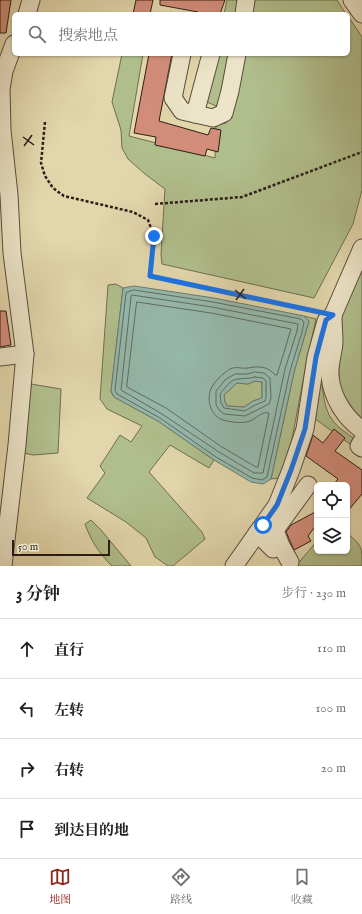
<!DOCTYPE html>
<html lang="zh">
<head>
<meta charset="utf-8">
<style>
  :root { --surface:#fff; --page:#f2f2f2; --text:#202124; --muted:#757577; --line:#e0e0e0; --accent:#8f2418 }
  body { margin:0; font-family:"IM FELL English","Noto Serif SC",serif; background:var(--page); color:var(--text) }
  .controls { position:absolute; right:12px; bottom:12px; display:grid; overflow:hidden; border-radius:6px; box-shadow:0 1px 3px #0004 }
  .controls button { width:36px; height:36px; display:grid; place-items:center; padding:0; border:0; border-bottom:1px solid var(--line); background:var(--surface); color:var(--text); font:20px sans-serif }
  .scale { position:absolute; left:12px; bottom:10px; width:98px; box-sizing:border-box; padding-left:4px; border:2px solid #2c1e17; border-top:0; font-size:11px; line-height:14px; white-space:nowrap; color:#2c1e17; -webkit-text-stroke:3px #ece4c8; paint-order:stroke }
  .stop { position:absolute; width:12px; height:12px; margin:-9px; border:3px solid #1a73e8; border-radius:50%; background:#fff }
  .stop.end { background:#1a73e8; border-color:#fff; box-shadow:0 1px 4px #0008 }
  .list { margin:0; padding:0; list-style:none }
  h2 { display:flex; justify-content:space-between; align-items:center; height:52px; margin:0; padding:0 16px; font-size:17px }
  h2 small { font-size:13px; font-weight:400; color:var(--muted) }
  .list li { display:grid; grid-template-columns:26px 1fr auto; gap:12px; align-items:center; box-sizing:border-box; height:60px; padding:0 16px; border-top:1px solid var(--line) }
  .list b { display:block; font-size:15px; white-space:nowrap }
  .list em { font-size:13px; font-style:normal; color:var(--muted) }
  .icon { flex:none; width:22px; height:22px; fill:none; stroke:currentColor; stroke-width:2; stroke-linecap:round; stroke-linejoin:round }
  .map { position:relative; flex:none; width:362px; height:566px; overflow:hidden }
  .search { position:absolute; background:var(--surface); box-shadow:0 1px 3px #0004; left:12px; right:12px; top:12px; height:44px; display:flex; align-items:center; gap:10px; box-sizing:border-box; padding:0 14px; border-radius:6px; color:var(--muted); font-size:15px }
  .sheet { height:292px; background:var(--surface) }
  nav { display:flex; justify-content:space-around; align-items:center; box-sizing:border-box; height:56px; border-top:1px solid var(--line); background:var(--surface); font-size:11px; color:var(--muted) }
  nav a { display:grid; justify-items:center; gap:2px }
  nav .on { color:var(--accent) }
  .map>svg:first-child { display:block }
  .green { fill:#b0be8b; stroke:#6e6e51 }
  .water { fill:#95b9ad; stroke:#6b7b71; fill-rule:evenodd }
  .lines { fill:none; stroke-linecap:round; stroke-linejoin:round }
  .shore { stroke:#606c62; stroke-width:1 }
  .building { fill:#d28d7a; stroke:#2c1e17 }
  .minor-casing { stroke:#5a4c3c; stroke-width:19 }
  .path { stroke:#2c1e17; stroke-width:2.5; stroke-dasharray:3 2; stroke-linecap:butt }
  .minor { stroke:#ece4c8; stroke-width:17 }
  .route { stroke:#1a73e8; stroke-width:5 }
  .ticks { fill:none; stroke:#2c1e17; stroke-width:1.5 }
</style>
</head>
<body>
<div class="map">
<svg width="362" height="566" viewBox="0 0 362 566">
  <rect width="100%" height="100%" fill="#e2d6ab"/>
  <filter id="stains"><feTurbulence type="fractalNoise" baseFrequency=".005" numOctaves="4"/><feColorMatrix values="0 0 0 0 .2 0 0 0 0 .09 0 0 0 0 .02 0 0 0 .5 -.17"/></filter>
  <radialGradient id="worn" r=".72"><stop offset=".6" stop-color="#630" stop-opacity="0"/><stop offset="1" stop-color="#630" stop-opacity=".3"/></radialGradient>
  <!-- green -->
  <g class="green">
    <path d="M227,0H240L238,14H224Z"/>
    <path d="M255,0H337L346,14H252Z"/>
    <path d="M348,16L362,37V190L353,224L314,298L162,264L161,254L165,189L145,174L128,159L122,148L121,130L112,102L122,54H143L129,136L215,158L216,125L226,123L242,70L245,54H348Z"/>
    <path d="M217,54H231L224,96L216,106L207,102Z"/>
    <path d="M362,264V420L352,412L339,386V320Z"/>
    <path d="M116,284L123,288L111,392L114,397L158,421L214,460L209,468L170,445L149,472L202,532L205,539L173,566H168L155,557L146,538L126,522L87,498L105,473L100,466L120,435L131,442L142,426L107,409L100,399L108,285Z"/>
    <path d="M304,316L316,319L308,355L292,439L280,478L271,479L294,372L309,321Z"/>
    <path d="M321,373C325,414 326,422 362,443V453L314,418Z"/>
    <path d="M255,381L262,382V398L253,401L244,407L227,406L225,402L224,395L237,383L248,384Z"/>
    <path d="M31,384L61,389L58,453L33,455L24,453Z"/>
    <path d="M91,520L101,530L131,566H112C99,553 91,541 85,524Z"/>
    <path d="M347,533C362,546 362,546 362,566H296L317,541V551H347Z"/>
  </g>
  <!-- water -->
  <path class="water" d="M134,286L214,298L304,316L309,321L294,372L271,479L263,484L251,482L214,460L158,421L114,397L111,391L123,288ZM255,381L262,382V398L253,401L244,407L227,406L225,402L224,395L237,383L248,384Z"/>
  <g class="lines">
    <!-- shore -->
    <g class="shore">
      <path d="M134,290L213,302L301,319L304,322L302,332L290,371L267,477L262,480L252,478L216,457L160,418L117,394L115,390L126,293Z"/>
      <path d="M132,295L212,307L298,324L297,331L285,369L263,473H254L219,452L162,414L121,390L131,297Z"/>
      <path d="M137,302L211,313L291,329L277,375H275C268,366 259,366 248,368C242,369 236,366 230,369C223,373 214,382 211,389C206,400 211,416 223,420C230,422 243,424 250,421C257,418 262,411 269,413L258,467H256L222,447L166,408L127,387Z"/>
      <path d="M255,372L264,373L270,378L271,398L269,404L245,416L224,414L220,411L216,405V391L226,379L235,374H247Z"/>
      <path d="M255,377L263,378L266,381V398L265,401L255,405L245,411L224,408L221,403L220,394C224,389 231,379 238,379C244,378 249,379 255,377Z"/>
    </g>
  </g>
  <!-- building -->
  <g class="building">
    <path d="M0,0H11L6,33H0Z"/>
    <path d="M136,0H153L150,14H133Z"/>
    <path d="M160,0H225L220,14H197L198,12L160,5Z"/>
    <path d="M149,54H172L159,121L208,135L211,128L221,130L218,152L207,149L205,156L155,145L156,137L134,133Z"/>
    <path d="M0,311H6L11,345L0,347Z"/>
    <path d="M334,429L345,438L335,451L362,470V494L347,512V485H333L338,479L306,456L313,435L323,443Z"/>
    <path d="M317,511V524L308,536L311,541L294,550L286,532L291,525Z"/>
  </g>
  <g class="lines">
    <defs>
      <g id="minor">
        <path d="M352,0L362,14"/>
        <path d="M27,14L31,0"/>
        <path d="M244,14L246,0"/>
        <path d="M182,54L173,98L182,111L213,118L224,113L230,91L237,54"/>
        <path d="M195,114L211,54"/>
        <path d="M333,315C333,324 334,334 334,343C333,354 329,365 330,376C332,398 345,418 362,430"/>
        <path d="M0,357L25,354"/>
        <path d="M362,441L359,446L362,448"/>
        <path d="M257,533L273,549L281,546L290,562"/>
        <path d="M281,546L275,530L308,485"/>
        <path d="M3,566L17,445L25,354L12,253L9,195L2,130L1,89L4,71L14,44"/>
        <path d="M234,566L277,505L291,470L305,429L316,357L326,321L333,315L362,248"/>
      </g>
    </defs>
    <!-- minor casing -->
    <use href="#minor" class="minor-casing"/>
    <!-- path -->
    <g class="path">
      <path d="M45,122L41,163L45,176L53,188L64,196L133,212L148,220L154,236L150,276L316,311"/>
      <path d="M155,204L242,197L362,152"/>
    </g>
    <!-- minor -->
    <use href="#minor" class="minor"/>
  </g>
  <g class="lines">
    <!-- route -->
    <path class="route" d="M154,236L150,276L333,315L326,320L316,357L305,429L291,470L277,505L263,525"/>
  </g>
  <!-- ticks -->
  <path class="ticks" d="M23,137L34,145M24,146L32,135M235,290L246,299M236,300L244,289"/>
  <rect width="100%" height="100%" filter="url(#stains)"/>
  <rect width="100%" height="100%" fill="url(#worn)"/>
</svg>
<div class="controls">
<button><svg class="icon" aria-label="locate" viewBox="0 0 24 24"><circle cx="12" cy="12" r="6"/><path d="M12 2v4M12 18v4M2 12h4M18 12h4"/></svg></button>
<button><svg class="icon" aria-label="layers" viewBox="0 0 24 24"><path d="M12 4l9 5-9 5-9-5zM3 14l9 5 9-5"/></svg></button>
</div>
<div class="scale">50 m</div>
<div class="stop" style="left:263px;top:525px"></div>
<div class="stop end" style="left:154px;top:236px"></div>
<div class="search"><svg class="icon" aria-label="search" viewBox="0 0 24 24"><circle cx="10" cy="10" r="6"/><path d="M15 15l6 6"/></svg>搜索地点</div>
</div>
<section class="sheet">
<h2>3 分钟<small>步行 · 230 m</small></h2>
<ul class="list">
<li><svg class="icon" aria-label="ahead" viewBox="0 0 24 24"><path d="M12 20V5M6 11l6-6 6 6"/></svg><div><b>直行</b></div><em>110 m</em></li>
<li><svg class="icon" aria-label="left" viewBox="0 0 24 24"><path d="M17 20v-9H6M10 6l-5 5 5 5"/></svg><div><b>左转</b></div><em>100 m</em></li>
<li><svg class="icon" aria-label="right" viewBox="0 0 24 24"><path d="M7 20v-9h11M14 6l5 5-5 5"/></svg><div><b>右转</b></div><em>20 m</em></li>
<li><svg class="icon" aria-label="arrive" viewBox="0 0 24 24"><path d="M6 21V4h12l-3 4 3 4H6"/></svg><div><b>到达目的地</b></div></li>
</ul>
</section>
<nav>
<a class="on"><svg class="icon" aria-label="map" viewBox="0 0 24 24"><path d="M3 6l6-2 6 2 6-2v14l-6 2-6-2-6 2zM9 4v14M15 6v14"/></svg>地图</a>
<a><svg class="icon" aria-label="directions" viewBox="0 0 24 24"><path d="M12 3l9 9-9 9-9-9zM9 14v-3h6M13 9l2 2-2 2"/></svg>路线</a>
<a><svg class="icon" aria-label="saved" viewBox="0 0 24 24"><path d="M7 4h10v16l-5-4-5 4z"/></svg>收藏</a>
</nav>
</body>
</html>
